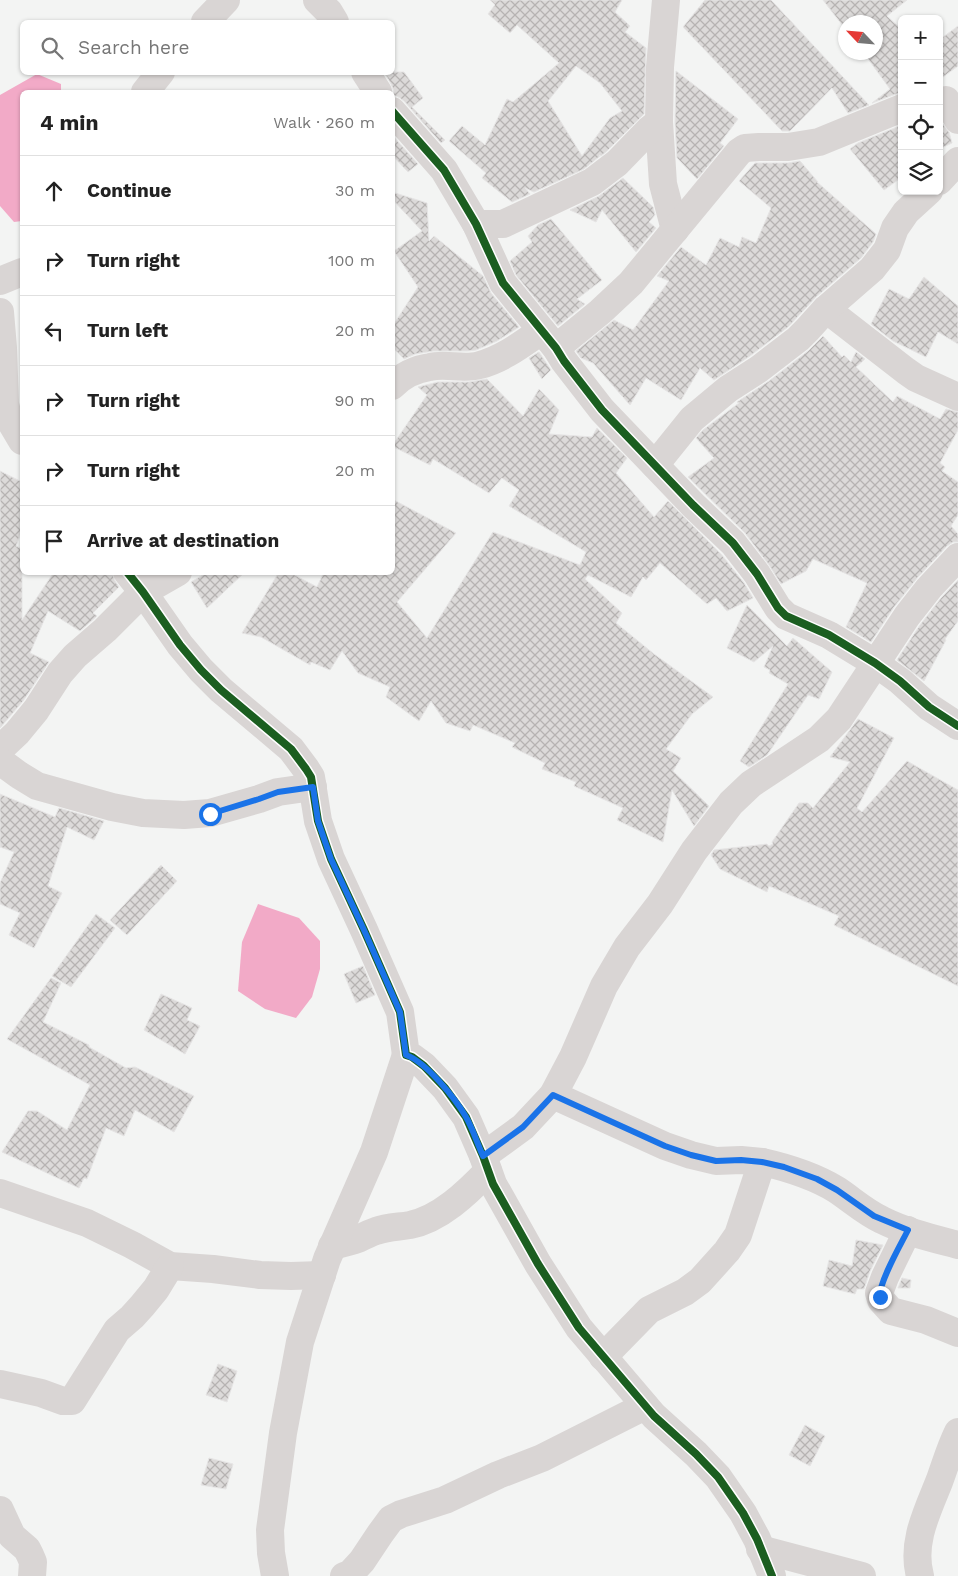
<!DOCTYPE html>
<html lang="en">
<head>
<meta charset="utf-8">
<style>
  :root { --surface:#fff; --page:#f2f2f2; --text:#222; --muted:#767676; --line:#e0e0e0 }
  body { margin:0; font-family:"Work Sans",sans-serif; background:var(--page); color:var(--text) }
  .controls { position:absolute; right:15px; top:15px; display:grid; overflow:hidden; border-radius:8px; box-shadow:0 1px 4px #0004 }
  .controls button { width:45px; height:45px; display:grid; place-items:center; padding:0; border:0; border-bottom:1px solid var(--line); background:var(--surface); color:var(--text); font:25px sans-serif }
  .compass { position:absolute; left:838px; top:15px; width:45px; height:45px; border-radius:50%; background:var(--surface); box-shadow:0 1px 4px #0004; rotate:296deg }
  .stop { position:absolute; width:15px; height:15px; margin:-11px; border:4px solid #1a73e8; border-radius:50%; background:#fff }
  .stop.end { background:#1a73e8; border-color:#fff; box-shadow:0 1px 5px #0008 }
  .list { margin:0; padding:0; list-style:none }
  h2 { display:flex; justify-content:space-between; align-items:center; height:65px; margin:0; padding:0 20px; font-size:21px }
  h2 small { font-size:16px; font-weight:400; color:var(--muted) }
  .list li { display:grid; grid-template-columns:32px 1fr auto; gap:15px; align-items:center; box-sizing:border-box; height:70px; padding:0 20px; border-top:1px solid var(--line) }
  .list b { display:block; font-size:19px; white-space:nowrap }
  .list em { font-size:16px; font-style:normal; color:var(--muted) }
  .icon { flex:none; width:28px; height:28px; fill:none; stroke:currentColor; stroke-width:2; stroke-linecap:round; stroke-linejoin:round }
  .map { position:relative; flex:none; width:958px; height:1576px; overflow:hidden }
  .search { position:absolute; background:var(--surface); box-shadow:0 1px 4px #0004; left:20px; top:20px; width:375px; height:55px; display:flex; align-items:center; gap:12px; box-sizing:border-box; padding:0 18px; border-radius:8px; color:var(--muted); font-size:19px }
  .panel { position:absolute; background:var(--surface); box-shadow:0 1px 4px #0004; left:20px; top:90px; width:375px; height:485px; border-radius:8px }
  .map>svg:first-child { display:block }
  .water { fill:#f2aac7 }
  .building { fill:url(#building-cross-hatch); stroke:#e6e5e5; fill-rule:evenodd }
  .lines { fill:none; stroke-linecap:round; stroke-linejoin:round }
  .minor { stroke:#d9d5d4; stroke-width:28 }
  .cycleway-casing { stroke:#fff; stroke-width:11 }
  .cycleway { stroke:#1b5e20; stroke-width:8 }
  .route { stroke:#1a73e8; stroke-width:6 }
</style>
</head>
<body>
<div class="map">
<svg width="958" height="1576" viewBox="0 0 958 1576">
  <defs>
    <pattern id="building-cross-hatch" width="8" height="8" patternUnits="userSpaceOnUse" patternTransform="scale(1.25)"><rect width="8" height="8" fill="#dcdad9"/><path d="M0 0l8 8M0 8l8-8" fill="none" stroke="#b6b3b2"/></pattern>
  </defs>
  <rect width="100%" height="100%" fill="#f3f4f3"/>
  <!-- water -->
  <g class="water">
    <path d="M37,74L61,84V92H22V221L14,222L0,206V95Z"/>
    <path d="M258,904L299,918L320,941V969L312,997L296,1018L265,1009L238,991L242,942Z"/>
  </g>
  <!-- building -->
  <g class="building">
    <path d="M490,0H622L615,12L630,26L625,32L646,48L644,114L607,151L601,156L599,155L600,156L584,169L534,192L525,188L530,194L512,202L482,178L486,173L449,141L462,126L485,145L507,99L513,102L559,63L517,25L510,33L488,14L495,5ZM576,66L600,83L622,111L610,118L582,156L548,101Z"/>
    <path d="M705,0H771L869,105L848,113L832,88L790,131H782L683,27Z"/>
    <path d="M823,0H907L887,16L902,30V93L896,94L872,103L890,89L863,52H876V22H846V30Z"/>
    <path d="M958,26V66L939,80V40Z"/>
    <path d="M676,71L738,119L720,143L724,146L697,179L677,158L675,122Z"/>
    <path d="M384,72H404L423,98L412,107L445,140L441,143L404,101L397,96H393L394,91L391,84Z"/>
    <path d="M939,119L949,132L952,143L939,149Z"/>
    <path d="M902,125V177L884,190L850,149L858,143Z"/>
    <path d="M392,135L418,164L408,172L392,155Z"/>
    <path d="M800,161L818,182H817L876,234L873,242L861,258L816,297L788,327L750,356L714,380L700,368L681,400L646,378L630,405L593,363L581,358L576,351L614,320L633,330L669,281L657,276L681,247L706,265L720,238L739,247L742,237L756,243L771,208L739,181L755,163H788Z"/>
    <path d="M623,178L653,207L655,215L649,222L656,228L636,252L602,210L596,222L570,210L599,196Z"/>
    <path d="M392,192L427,203L429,241L434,236L483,276L491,293L519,327L497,341L476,350L467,351H433L415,354L404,359L392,347V327L418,287L394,251L422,231L392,199Z"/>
    <path d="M551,219L602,280L577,299L585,304L558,326L516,275L510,261L532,242L528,236L538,225Z"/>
    <path d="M924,277L958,306V344L938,332L926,357L893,341L871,324L889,289L909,299Z"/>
    <path d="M823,336L842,357L844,355L851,362L856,352L865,359L856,367L893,402L897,396L940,419L946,409L958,412V430L940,463L945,467L942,471L958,482V515L951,526L958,534V542H953L947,546L918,577L894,607L871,642L846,627L867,583L813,559L806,571L781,584L769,565L745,533L688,477L714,458L696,438L703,430L739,403L737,402L769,381L808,351Z"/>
    <path d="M539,352L551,370L542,379L529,358Z"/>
    <path d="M487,379L523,416L539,389L559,410L549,434L592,437L597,428L627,458L616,473L654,517L668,501L721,554L744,583L753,598L727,611L716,598L707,604L660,563L646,580L643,577L631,597L588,575L585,579L622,613L616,623L654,654L713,697L692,714L666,749L681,758L673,771L709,806L694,826L672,790L663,842L617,820L623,808L574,786L576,782L542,769L545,763L512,747L515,743L473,725L470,731L446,723L431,701L419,721L386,697L390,687L358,673L342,651L330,670L311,662L310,665L261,637L242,633L279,572H289L317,587L324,572H392V499L456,533L397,602L427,638L493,532L580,565L586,552L509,506L519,490L502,478L489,493L433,459L430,465L392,446L427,395L418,387L438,382H469Z"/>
    <path d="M0,471L22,482V530L16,546L22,549V620L54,572H112L115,581L119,587L93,613L97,616L80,631L48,611L30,653L49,662L23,701L0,728Z"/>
    <path d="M208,572H245L207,608L191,582Z"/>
    <path d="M958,580V621L945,639L946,640L924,681L897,660L920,625L941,598Z"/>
    <path d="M747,605L787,646L793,638L832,672L819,699L808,695L767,755L749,767L740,761L788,684L769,673L770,670L764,667L773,646L754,662L727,648Z"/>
    <path d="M858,719L894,738L857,808L862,812L907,761L958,790V986L834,925L839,916L769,886L767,892L720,869L711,855L714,850L767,844L769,846L773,844L772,842L799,803H808L813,808L850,762L830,757Z"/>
    <path d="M0,794L55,817L59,808L104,821L94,840L67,827L48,886L62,893L34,948L9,935L20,913L0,904V883L14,852L0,847Z"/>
    <path d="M161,865L177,881L127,935L110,920Z"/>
    <path d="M96,914L115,928L71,987L52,976Z"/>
    <path d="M363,966L375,995L356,1003L344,974Z"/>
    <path d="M51,978L61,983L43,1022L89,1045V1047L126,1068L135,1067L194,1096L174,1132L135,1110L124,1136L106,1128L87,1179L84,1178L79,1188L2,1152L28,1111H37L67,1130L90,1085L7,1039Z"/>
    <path d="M161,994L192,1008L187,1020L200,1026L185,1054L144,1030Z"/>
    <path d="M856,1240L883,1245L870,1271L864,1289H857L855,1294L823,1286L829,1260L852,1266Z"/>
    <path d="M902,1278L911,1280L910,1288H898Z"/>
    <path d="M218,1364L237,1371L227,1402L206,1395Z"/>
    <path d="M805,1425L825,1436L810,1466L789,1455Z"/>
    <path d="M209,1458L233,1464L226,1489L201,1485Z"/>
  </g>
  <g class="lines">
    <!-- minor -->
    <g class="minor">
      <path d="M317,0L329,12L335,22"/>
      <path d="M205,22L226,0"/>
      <path d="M365,72L378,92"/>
      <path d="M145,92L161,72"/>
      <path d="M946,100L958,120"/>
      <path d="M392,111L444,170L476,224L503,283L556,348L564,361L602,410L693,505L733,543L757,574L778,608L786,616L829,635L875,663L900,681L929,707L958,726"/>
      <path d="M659,122L663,184L675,230"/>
      <path d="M939,181L958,161"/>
      <path d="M476,224H503L592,182L617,163L649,130L659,122L660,67L666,0"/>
      <path d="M0,281L22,272"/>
      <path d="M826,309L906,371L916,378L958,397"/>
      <path d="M0,312L3,348L5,404L9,419L22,441"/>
      <path d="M556,348L600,312L631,283L739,152L745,148L759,147H788L819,142L902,108"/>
      <path d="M392,386C402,376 416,369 430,367C446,363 464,370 480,365C503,359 522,344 541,331"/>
      <path d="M655,465L692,419L728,389L759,369L798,339L807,330L826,309L872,269L887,250L895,228L906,212L929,191"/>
      <path d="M127,572L143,592L180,645L201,670L221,690L291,749L306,769L311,777L318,821L331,859L364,930L400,1012L406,1055L412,1057L424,1066L445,1088L466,1117L483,1156L493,1184L538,1264L579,1328L654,1416L696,1454L718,1477L743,1513L757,1539L772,1576"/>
      <path d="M0,749L17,733L36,710L60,673L75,656L105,630L143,592L178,572"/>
      <path d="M0,761L19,775L37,786L112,807L143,813L184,815L210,813L259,799L278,792L313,787"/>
      <path d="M553,1095L665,1146L691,1155L716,1161L741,1160L762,1162"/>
      <path d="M483,1156L523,1127L553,1095L573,1057L604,986L627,947L660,904L694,851L731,803L751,784L819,739L839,719L907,616L929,588L958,557"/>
      <path d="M0,1193L87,1223L132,1245L170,1266L213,1269L260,1275L291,1276L322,1275"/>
      <path d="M908,1230L885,1277L879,1293L881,1300L891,1311L926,1320L958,1333"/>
      <path d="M332,1246C341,1244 350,1242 358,1239C364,1236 370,1233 376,1231C387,1227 398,1227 410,1225C440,1219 467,1193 488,1171"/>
      <path d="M603,1357L649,1310L685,1292L700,1281L727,1251L738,1235L762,1162C789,1168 814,1176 837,1190C852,1200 865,1212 882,1220C906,1232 932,1238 958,1245"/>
      <path d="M0,1384L41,1393L63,1401H72L117,1330L132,1317L142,1306L156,1289L170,1266"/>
      <path d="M0,1510L12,1536L27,1549L30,1555L33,1562L32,1576"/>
      <path d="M760,1549L862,1576"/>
      <path d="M275,1576L271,1553L270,1530L283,1433L300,1342L327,1259L374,1152L406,1055"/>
      <path d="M344,1576L350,1574L362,1561L380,1534L391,1519L401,1514L445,1500L498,1475L542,1458L645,1406"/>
      <path d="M920,1576C911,1543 927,1512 939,1482C945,1466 950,1448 958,1432"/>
    </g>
    <defs>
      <g id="cycleway">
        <path d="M392,111L444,170L476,224L503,283L556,348L564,361L602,410L693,505L733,543L757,574L778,608L786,616L829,635L875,663L900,681L929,707L958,726"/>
        <path d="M127,572L143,592L180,645L201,670L221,690L291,749L306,769L311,777L318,821L331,859L364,930L400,1012L406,1055L412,1057L424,1066L445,1088L466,1117L483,1156L493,1184L538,1264L579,1328L654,1416L696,1454L718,1477L743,1513L757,1539L772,1576"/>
      </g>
    </defs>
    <!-- cycleway casing -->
    <use href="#cycleway" class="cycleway-casing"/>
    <!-- cycleway -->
    <use href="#cycleway" class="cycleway"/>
  </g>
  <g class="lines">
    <!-- route -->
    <path class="route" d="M210,814L259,799L278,792L313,787L318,821L331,859L364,930L400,1012L406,1055C426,1062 455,1098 466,1117C473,1129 477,1143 483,1156L523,1127L553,1095L665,1146L691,1155L716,1161L741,1160L762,1162L784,1167L817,1179L837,1190L874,1216L908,1230C901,1244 878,1284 880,1297"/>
  </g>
</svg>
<div class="controls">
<button>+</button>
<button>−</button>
<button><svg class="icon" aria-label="locate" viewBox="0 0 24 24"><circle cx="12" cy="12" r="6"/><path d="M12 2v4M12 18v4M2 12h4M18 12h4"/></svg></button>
<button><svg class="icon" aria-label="layers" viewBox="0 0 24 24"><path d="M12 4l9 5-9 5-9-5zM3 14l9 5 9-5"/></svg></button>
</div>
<svg class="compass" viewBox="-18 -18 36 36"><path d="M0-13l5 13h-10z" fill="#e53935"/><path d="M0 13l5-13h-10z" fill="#767676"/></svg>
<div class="stop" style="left:210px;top:814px"></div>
<div class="stop end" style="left:880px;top:1297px"></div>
<div class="search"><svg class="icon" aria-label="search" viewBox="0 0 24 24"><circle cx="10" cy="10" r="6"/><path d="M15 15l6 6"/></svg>Search here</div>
<section class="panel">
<h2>4 min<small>Walk · 260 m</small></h2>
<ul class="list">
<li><svg class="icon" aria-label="ahead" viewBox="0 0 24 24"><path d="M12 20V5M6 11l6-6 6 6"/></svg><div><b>Continue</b></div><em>30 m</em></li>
<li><svg class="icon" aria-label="right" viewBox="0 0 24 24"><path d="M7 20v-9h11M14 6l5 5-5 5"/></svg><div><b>Turn right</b></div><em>100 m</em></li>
<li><svg class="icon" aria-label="left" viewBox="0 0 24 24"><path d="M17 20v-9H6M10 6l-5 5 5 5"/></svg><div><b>Turn left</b></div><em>20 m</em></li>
<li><svg class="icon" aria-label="right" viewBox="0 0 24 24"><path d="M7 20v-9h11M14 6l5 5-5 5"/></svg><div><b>Turn right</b></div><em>90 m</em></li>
<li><svg class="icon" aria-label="right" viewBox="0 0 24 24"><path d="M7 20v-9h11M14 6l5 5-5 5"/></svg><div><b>Turn right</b></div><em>20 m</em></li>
<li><svg class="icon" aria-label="arrive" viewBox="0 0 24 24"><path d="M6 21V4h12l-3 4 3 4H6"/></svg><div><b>Arrive at destination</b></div></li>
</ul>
</section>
</div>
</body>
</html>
